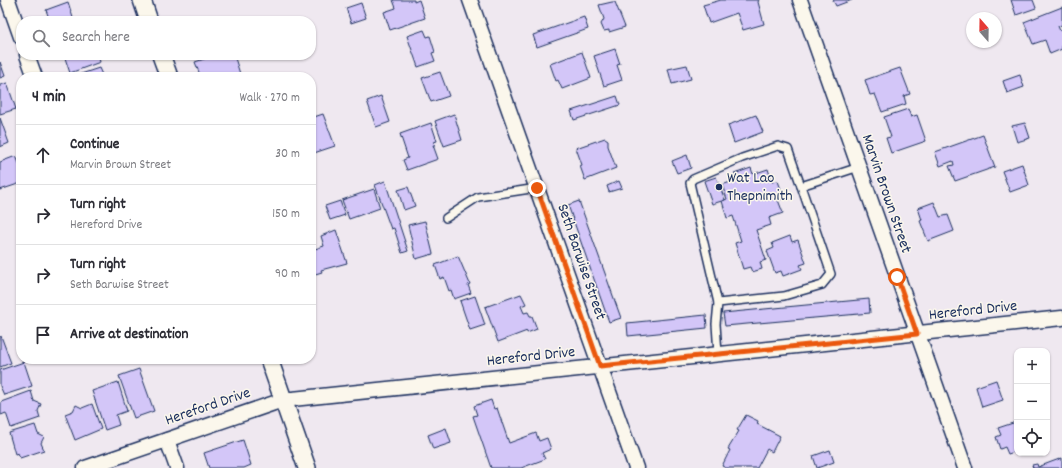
<!DOCTYPE html>
<html lang="en">
<head>
<meta charset="utf-8">
<style>
  :root { --surface:#fff; --page:#f7f7f7; --text:#2b2b33; --muted:#7c7c81; --line:#e1e1e2 }
  body { margin:0; font-family:Dekko,sans-serif; background:var(--page); color:var(--text) }
  .controls { position:absolute; right:12px; bottom:12px; display:grid; overflow:hidden; border-radius:8px; box-shadow:0 1px 3px #0004 }
  .controls button { width:36px; height:36px; display:grid; place-items:center; padding:0; border:0; border-bottom:1px solid var(--line); background:var(--surface); color:var(--text); font:20px sans-serif }
  .compass { position:absolute; left:966px; top:12px; width:36px; height:36px; border-radius:50%; background:var(--surface); box-shadow:0 1px 3px #0004; rotate:340deg }
  .stop { position:absolute; width:12px; height:12px; margin:-9px; border:3px solid #ea580c; border-radius:50%; background:#fff }
  .stop.end { background:#ea580c; border-color:#fff; box-shadow:0 1px 4px #0008 }
  .list { margin:0; padding:0; list-style:none }
  h2 { display:flex; justify-content:space-between; align-items:center; height:52px; margin:0; padding:0 16px; font-size:17px }
  h2 small { font-size:13px; font-weight:400; color:var(--muted) }
  .list li { display:grid; grid-template-columns:26px 1fr auto; gap:12px; align-items:center; box-sizing:border-box; height:60px; padding:0 16px; border-top:1px solid var(--line) }
  .list b { display:block; font-size:15px; white-space:nowrap }
  .list p { margin:0; font-size:13px; white-space:nowrap; color:var(--muted) }
  .list em { font-size:13px; font-style:normal; color:var(--muted) }
  .icon { flex:none; width:22px; height:22px; fill:none; stroke:currentColor; stroke-width:2; stroke-linecap:round; stroke-linejoin:round }
  .map { position:relative; flex:none; width:1062px; height:468px; overflow:hidden }
  .search { position:absolute; background:var(--surface); box-shadow:0 1px 3px #0004; left:16px; top:16px; width:300px; height:44px; display:flex; align-items:center; gap:10px; box-sizing:border-box; padding:0 14px; border-radius:16px; color:var(--muted); font-size:15px }
  .panel { position:absolute; background:var(--surface); box-shadow:0 1px 3px #0004; left:16px; top:72px; width:300px; height:292px; border-radius:16px }
  .map>svg:first-child { display:block }
  .building { fill:#d3c6f8; stroke:#1b2f5e }
  .lines { fill:none; stroke-linecap:round; stroke-linejoin:round }
  .service-casing { stroke:#1b2f5e; stroke-width:10 }
  .minor-casing { stroke:#1b2f5e; stroke-width:17 }
  .tertiary-casing { stroke:#1b2f5e; stroke-width:20 }
  .service { stroke:#fbf7ec; stroke-width:7 }
  .minor { stroke:#fbf7ec; stroke-width:14 }
  .tertiary { stroke:#fbf7ec; stroke-width:17 }
  .route { stroke:#ea580c; stroke-width:5 }
  .poi-dot { fill:#1b2f5e; stroke:#fbf7ec; stroke-width:1.5 }
  .labels { text-anchor:middle; dominant-baseline:central; stroke-width:3; stroke-linejoin:round; paint-order:stroke }
  .poi-label { font-size:16px; fill:#1b2f5e; stroke:#fbf7ec; text-anchor:start }
  .street-label { font-size:16px; fill:#1b2f5e; stroke:#fbf7ec }
</style>
</head>
<body>
<div class="map">
<svg width="1062" height="468" viewBox="0 0 1062 468">
  <rect width="100%" height="100%" fill="#efe8f0"/>
  <filter id="ink" filterUnits="userSpaceOnUse"><feTurbulence type="fractalNoise" baseFrequency=".025" numOctaves="2"/><feDisplacementMap in="SourceGraphic" scale="8" xChannelSelector="R" yChannelSelector="G"/><feConvolveMatrix kernelMatrix="1 2 1 2 8 2 1 2 1" color-interpolation-filters="sRGB"/></filter>
  <g filter="url(#ink)">
    <!-- building -->
    <g class="building">
      <path d="M393,0H414V2L419,0L425,18L390,30L384,12L396,8Z"/>
      <path d="M721,0H759L758,2L764,24L743,30L737,13L709,23L703,5Z"/>
      <path d="M833,0H852L836,6Z"/>
      <path d="M1011,0H1033L1036,8L1016,15Z"/>
      <path d="M68,2L74,21H50L46,10Z"/>
      <path d="M612,2H615L625,27L609,32V30L604,31L601,24L604,19L599,5Z"/>
      <path d="M361,3L366,18L351,23L346,8Z"/>
      <path d="M1062,7V25L1058,26L1060,31L1062,30V49L1050,54L1045,40L1033,44L1024,22Z"/>
      <path d="M584,17L588,29L537,47L533,35Z"/>
      <path d="M424,30L427,37L430,36L435,52L432,53L435,61L418,67L407,36Z"/>
      <path d="M615,49L620,64L617,65L622,80L604,86L594,56Z"/>
      <path d="M582,52L591,78L562,89L558,80L556,81L550,64Z"/>
      <path d="M64,55H98L100,62L70,73Z"/>
      <path d="M216,55H234L241,77H195L200,75L195,62Z"/>
      <path d="M0,62L5,76L0,78Z"/>
      <path d="M687,65L691,79L672,84L668,69Z"/>
      <path d="M99,68L103,77H75V76Z"/>
      <path d="M900,68L910,94L904,96L906,104L882,112L875,94L870,95L865,80Z"/>
      <path d="M440,72L449,96L431,102L422,78Z"/>
      <path d="M1020,75L1024,87L1007,93L1003,81Z"/>
      <path d="M7,83L16,109L0,114V85Z"/>
      <path d="M381,96L390,122L376,127L367,101Z"/>
      <path d="M617,96L620,105L574,120L571,111Z"/>
      <path d="M908,109L911,117L917,115L926,141L891,153L886,138L891,137L884,117Z"/>
      <path d="M323,114L335,146L311,154V118Z"/>
      <path d="M454,114L462,140L444,146L435,121Z"/>
      <path d="M756,115L763,132L734,143L728,125Z"/>
      <path d="M0,118L9,143L0,147Z"/>
      <path d="M431,123L437,141L434,142L435,145H433L438,159L407,170L403,160L408,158L400,134Z"/>
      <path d="M1025,123L1030,138L1017,142L1012,126Z"/>
      <path d="M983,135L995,167L955,181L949,166L954,165L953,161L940,166L935,152Z"/>
      <path d="M605,138L608,140V146L616,168L585,180L580,166L582,165L576,148Z"/>
      <path d="M687,155L691,168L677,173L672,161Z"/>
      <path d="M16,156L21,168V183L0,190V162Z"/>
      <path d="M1022,164L1029,185L1010,192L1002,171Z"/>
      <path d="M751,168L753,174L768,169L772,182L778,181L784,198L778,200L783,213L769,218L771,225L756,230L766,260L760,262L762,269L752,272L750,267L743,269L735,243L741,241L733,216L727,218L722,201L727,199L722,185L736,180L734,174Z"/>
      <path d="M716,177L725,200L712,204L704,181Z"/>
      <path d="M385,181L408,251L402,253L394,228L391,229L375,185Z"/>
      <path d="M619,181L622,188L609,192L607,186Z"/>
      <path d="M408,187L415,206L404,210L398,190Z"/>
      <path d="M374,189L380,208L349,219L342,200Z"/>
      <path d="M340,201L345,215L330,220L325,206Z"/>
      <path d="M579,201L621,318L609,322L568,205Z"/>
      <path d="M934,202L940,217L948,215L954,231L928,241L920,221L922,220L918,208Z"/>
      <path d="M425,221L433,254L416,259L408,225Z"/>
      <path d="M336,230L347,263L321,270L322,272L312,275L311,238L315,249L324,246L321,236Z"/>
      <path d="M790,236L792,242L798,240L806,263L800,265L802,269L783,276L781,271L775,273L767,251L774,248L772,243Z"/>
      <path d="M458,256L470,284L468,285L471,293L454,299L451,290L449,291L444,277L440,279L435,265Z"/>
      <path d="M521,294L526,304L521,306L524,313L528,312L530,316H532L537,329L527,333V331L498,342L485,307Z"/>
      <path d="M475,296L485,325L470,330L460,301Z"/>
      <path d="M869,299L870,313L725,326L723,313Z"/>
      <path d="M706,315L707,328L628,336L627,323Z"/>
      <path d="M1,336L11,363L0,367V337Z"/>
      <path d="M24,362L32,386L4,395L0,386V370Z"/>
      <path d="M139,369L154,411L134,418L119,376Z"/>
      <path d="M996,380L1003,400L982,407L976,387Z"/>
      <path d="M118,382L127,411L116,415L119,425L105,430L92,391Z"/>
      <path d="M31,391L34,401L41,404L38,411L40,418L11,428L6,413L1,415V402Z"/>
      <path d="M491,400L494,409L497,408L509,443L536,433L539,441L547,438L551,449L542,453L545,459L521,468H491L473,416L477,415L474,406Z"/>
      <path d="M92,404L101,429L75,440L65,414L73,411L76,405L82,408Z"/>
      <path d="M746,415L758,421L757,424L780,436L772,452L767,449L757,468H726L722,466L730,450L728,449L739,431L737,430Z"/>
      <path d="M1016,422L1017,451L1008,454L1005,447L1000,449L996,437L1001,435L998,428Z"/>
      <path d="M35,425L38,434L44,437L41,443L44,450L20,458L18,453L15,454L9,433Z"/>
      <path d="M446,428L451,443L433,449L428,435Z"/>
      <path d="M243,440L251,465L244,468H209L204,453Z"/>
      <path d="M830,450L834,462L817,468L813,456Z"/>
      <path d="M1062,458V468H1033L1032,465L1037,464L1038,467Z"/>
    </g>
    <g class="lines">
      <defs>
        <g id="service">
          <path d="M446,218L478,197L537,188"/>
          <path d="M718,303L690,183L693,179L742,158L778,146L788,149L801,186"/>
          <path d="M718,354L716,324L718,303L784,296L822,285L831,274L801,186L859,167"/>
        </g>
        <g id="minor">
          <path d="M8,0L21,37"/>
          <path d="M470,0L636,468"/>
          <path d="M800,0L965,468"/>
          <path d="M27,55L35,77"/>
          <path d="M167,440L177,468"/>
          <path d="M85,468L283,400L1062,318"/>
        </g>
        <g id="tertiary">
          <path d="M142,0L149,21"/>
          <path d="M161,55L169,77"/>
          <path d="M269,359L307,468"/>
        </g>
      </defs>
      <!-- service casing -->
      <use href="#service" class="service-casing"/>
      <!-- minor casing -->
      <use href="#minor" class="minor-casing"/>
      <!-- tertiary casing -->
      <use href="#tertiary" class="tertiary-casing"/>
      <!-- service -->
      <use href="#service" class="service"/>
      <!-- minor -->
      <use href="#minor" class="minor"/>
      <!-- tertiary -->
      <use href="#tertiary" class="tertiary"/>
    </g>
  </g>
  <g class="lines" filter="url(#ink)">
    <!-- route -->
    <path class="route" d="M537,188L600,366L917,334L897,277"/>
  </g>
  <!-- markers -->
  <circle class="poi-dot" cx="719" cy="187" r="4"/>
  <g class="labels">
    <!-- poi labels -->
    <g class="poi-label">
      <text x="727" y="178">Wat Lao<tspan x="727" dy="18">Thepnimith</tspan></text>
    </g>
    <!-- street labels -->
    <g class="street-label">
      <text transform="translate(886 194) rotate(71)">Marvin Brown Street</text>
      <text transform="translate(581 262) rotate(71)">Seth Barwise Street</text>
      <text transform="translate(973 311) rotate(-6)">Hereford Drive</text>
      <text transform="translate(531 357) rotate(-6)">Hereford Drive</text>
      <text transform="translate(208 407) rotate(-19)">Hereford Drive</text>
    </g>
  </g>
</svg>
<div class="controls">
<button>+</button>
<button>−</button>
<button><svg class="icon" aria-label="locate" viewBox="0 0 24 24"><circle cx="12" cy="12" r="6"/><path d="M12 2v4M12 18v4M2 12h4M18 12h4"/></svg></button>
</div>
<svg class="compass" viewBox="-18 -18 36 36"><path d="M0-13l5 13h-10z" fill="#e53935"/><path d="M0 13l5-13h-10z" fill="#7c7c81"/></svg>
<div class="stop" style="left:897px;top:277px"></div>
<div class="stop end" style="left:537px;top:188px"></div>
<div class="search"><svg class="icon" aria-label="search" viewBox="0 0 24 24"><circle cx="10" cy="10" r="6"/><path d="M15 15l6 6"/></svg>Search here</div>
<section class="panel">
<h2>4 min<small>Walk · 270 m</small></h2>
<ul class="list">
<li><svg class="icon" aria-label="ahead" viewBox="0 0 24 24"><path d="M12 20V5M6 11l6-6 6 6"/></svg><div><b>Continue</b><p>Marvin Brown Street</p></div><em>30 m</em></li>
<li><svg class="icon" aria-label="right" viewBox="0 0 24 24"><path d="M7 20v-9h11M14 6l5 5-5 5"/></svg><div><b>Turn right</b><p>Hereford Drive</p></div><em>150 m</em></li>
<li><svg class="icon" aria-label="right" viewBox="0 0 24 24"><path d="M7 20v-9h11M14 6l5 5-5 5"/></svg><div><b>Turn right</b><p>Seth Barwise Street</p></div><em>90 m</em></li>
<li><svg class="icon" aria-label="arrive" viewBox="0 0 24 24"><path d="M6 21V4h12l-3 4 3 4H6"/></svg><div><b>Arrive at destination</b></div></li>
</ul>
</section>
</div>
</body>
</html>
